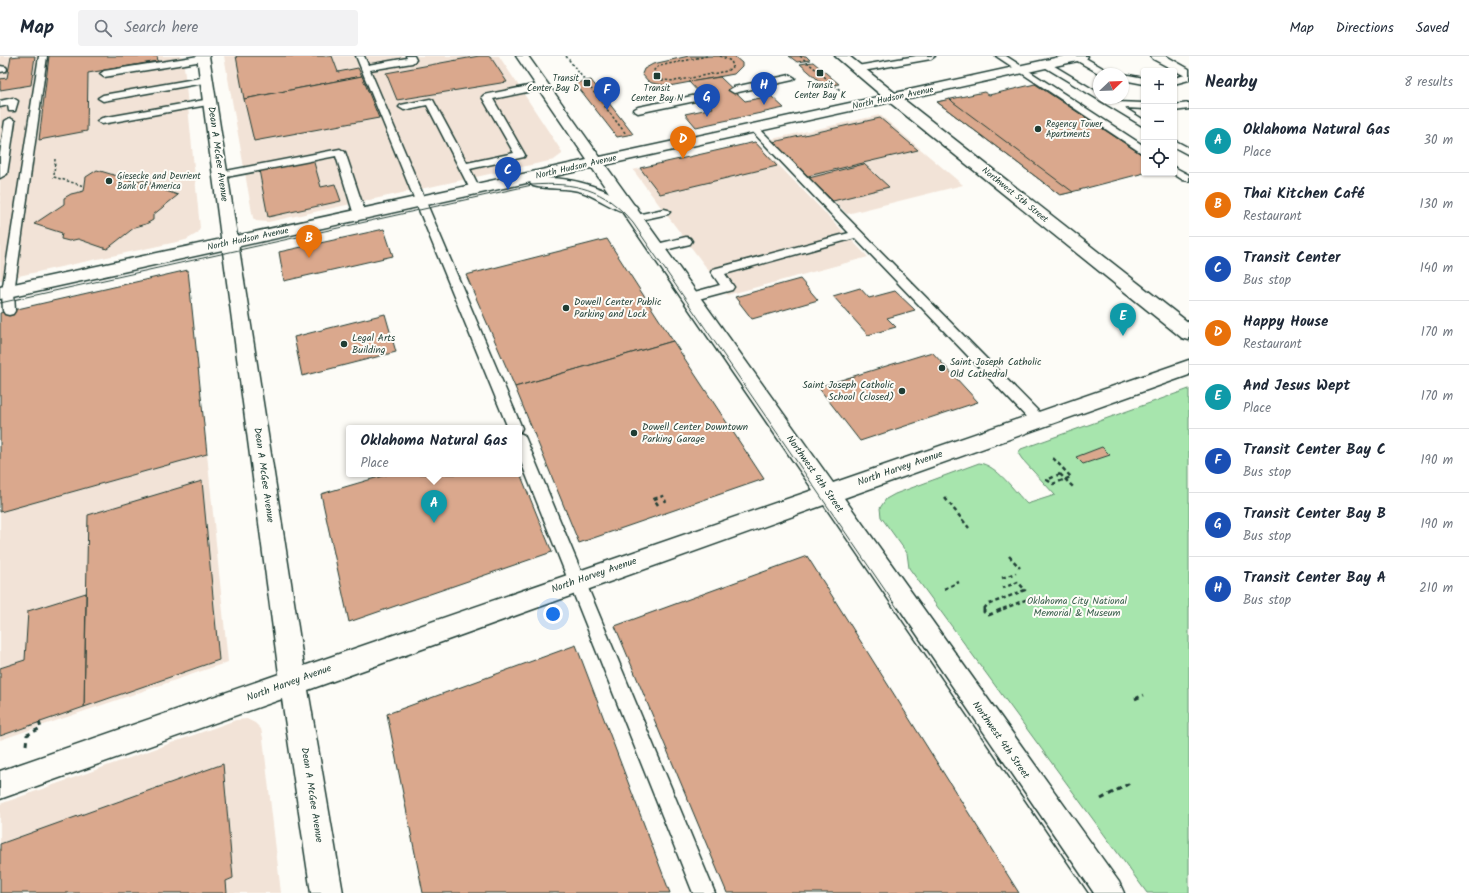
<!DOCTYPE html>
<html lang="en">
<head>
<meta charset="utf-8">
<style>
  :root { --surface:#fff; --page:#f2f2f3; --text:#1f2937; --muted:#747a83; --line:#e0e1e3; --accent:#0b8043 }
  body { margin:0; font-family:Kalam,sans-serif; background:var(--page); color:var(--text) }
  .controls { position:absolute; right:12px; top:12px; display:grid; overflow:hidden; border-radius:4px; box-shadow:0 1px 3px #0004 }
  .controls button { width:36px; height:36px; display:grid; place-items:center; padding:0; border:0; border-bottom:1px solid var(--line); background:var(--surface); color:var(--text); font:20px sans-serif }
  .compass { position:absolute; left:1093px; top:12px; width:36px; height:36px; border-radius:50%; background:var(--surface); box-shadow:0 1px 3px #0004; rotate:67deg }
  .you { position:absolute; left:553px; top:558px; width:14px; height:14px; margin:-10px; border:3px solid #fff; border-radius:50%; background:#1a73e8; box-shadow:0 0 0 6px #1a73e833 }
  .badge { display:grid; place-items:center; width:26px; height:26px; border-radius:50%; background:var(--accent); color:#fff; font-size:13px; font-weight:700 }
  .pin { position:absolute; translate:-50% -33px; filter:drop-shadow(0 1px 2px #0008) }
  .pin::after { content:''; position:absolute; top:21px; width:14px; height:12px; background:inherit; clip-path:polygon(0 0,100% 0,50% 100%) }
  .popup { position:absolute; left:346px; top:369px; width:176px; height:52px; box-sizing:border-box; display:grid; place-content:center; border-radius:4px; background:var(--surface); filter:drop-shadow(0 1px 3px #0005); font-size:13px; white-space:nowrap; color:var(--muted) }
  .popup b { font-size:15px; color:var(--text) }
  .popup::after { content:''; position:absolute; left:50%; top:100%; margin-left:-8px; border:8px solid transparent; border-top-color:var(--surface) }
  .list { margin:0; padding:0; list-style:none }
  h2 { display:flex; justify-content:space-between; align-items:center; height:52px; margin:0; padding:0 16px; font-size:17px }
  h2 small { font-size:13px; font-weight:400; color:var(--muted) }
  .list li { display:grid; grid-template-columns:26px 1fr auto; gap:12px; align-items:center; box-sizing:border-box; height:64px; padding:0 16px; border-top:1px solid var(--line) }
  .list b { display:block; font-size:15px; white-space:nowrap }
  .list p { margin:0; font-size:13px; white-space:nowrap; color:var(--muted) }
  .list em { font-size:13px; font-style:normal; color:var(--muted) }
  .icon { flex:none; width:22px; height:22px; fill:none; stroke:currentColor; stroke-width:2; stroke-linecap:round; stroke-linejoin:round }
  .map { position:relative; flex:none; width:1189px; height:837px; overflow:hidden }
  header { display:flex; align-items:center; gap:24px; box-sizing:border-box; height:56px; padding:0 20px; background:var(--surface); border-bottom:1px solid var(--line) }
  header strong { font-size:19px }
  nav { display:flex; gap:22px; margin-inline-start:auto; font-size:14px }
  .search { width:280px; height:36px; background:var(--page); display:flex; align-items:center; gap:10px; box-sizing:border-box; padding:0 14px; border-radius:4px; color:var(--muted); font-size:15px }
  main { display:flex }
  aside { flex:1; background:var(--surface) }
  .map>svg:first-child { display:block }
  .built { fill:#f2e3d7 }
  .green { fill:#a7e5ad; stroke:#639170 }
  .building { fill:#daa88d; stroke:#1f3d34 }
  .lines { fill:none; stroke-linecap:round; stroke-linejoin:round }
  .service-casing { stroke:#1f3d34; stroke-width:3 }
  .tertiary-casing { stroke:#1f3d34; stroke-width:3 }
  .secondary-casing { stroke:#1f3d34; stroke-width:3 }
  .path-far2 { stroke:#1f3d34; stroke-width:1.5; stroke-dasharray:2.5 2; stroke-linecap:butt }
  .path-far1 { stroke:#1f3d34; stroke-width:2.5; stroke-dasharray:4 3; stroke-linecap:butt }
  .path { stroke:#1f3d34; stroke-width:3; stroke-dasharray:5 4; stroke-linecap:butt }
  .service { fill:#fdfcf7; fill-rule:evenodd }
  .tertiary { fill:#fdfcf7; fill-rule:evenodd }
  .secondary { fill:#fdfcf7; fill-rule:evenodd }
  .tram-far1 { stroke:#1f3d34; stroke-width:1 }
  .tram { stroke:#1f3d34; stroke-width:1.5 }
  .path-bridge { stroke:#1f3d34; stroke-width:2.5; stroke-dasharray:4 3; stroke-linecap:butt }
  .poi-dot { fill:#1f3d34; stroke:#fdfcf7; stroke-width:1.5 }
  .labels { text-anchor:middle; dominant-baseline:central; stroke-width:4; stroke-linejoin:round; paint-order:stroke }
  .far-poi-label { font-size:9px; fill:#1f3d34; stroke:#fdfcf7 }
  .far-street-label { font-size:9px; fill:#1f3d34; stroke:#fdfcf7 }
  .street-label { font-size:10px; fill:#1f3d34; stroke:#fdfcf7 }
  .poi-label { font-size:10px; fill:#1f3d34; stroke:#fdfcf7; text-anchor:start }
  .park-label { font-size:10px; fill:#3a5f4c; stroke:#fdfcf7 }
</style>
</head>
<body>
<header>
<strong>Map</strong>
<div class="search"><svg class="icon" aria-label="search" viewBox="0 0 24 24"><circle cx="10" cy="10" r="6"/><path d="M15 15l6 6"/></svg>Search here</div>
<nav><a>Map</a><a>Directions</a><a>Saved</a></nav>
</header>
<main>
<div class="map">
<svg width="1189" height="837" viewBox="0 0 1189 837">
  <rect width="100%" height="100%" fill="#fdfcf7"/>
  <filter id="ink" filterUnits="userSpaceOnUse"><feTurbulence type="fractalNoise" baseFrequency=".025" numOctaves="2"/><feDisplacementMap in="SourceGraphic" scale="8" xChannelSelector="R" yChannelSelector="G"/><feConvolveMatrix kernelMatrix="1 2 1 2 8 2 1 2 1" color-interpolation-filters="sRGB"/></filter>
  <g filter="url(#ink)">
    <!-- built -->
    <g class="built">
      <path d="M0,0H183L200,172L198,177L186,184L0,224Z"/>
      <path d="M224,0H499L562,96V98L554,104L268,166L256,165L253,162Z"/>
      <path d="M880,59L963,129L847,158L772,83Z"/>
      <path d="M756,86L868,201L727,239L633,114Z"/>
      <path d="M207,398L228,606L0,684V456Z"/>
      <path d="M247,663L255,667L261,673L263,682L281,837H0V748L236,664Z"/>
    </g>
    <!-- green -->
    <path class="green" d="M1189,333V837H1147L909,512L907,497L881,461L880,452L886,443L895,438L979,407C997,409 1014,435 1027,448L1055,439L1022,403L1018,397L1021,393Z"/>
    <!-- building -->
    <g class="building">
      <path d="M19,0H35L31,29L0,34V23L7,22L11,1Z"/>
      <path d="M49,0H157L158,5L88,17L87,75L39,84Z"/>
      <path d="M236,0H332L338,16L358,12L362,20L244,43Z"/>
      <path d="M479,0H490L507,26L397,44L386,17Z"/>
      <path d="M689,0H734L742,7V10L734,18L669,30L652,27L648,25L642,18L644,13L653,8Z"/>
      <path d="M789,0H806L810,4L797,6Z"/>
      <path d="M813,6L839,28L825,30L800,8Z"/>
      <path d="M362,20L379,62L254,85L244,43Z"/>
      <path d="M720,21L745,45L771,40L784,52L696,71L685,58L713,52L689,26Z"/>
      <path d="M591,24L633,78L617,81L575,27Z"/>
      <path d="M1035,28L1144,100V117L1060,139L937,46L984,36L989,39Z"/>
      <path d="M950,43L953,46L1073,136L1060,139L937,46Z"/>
      <path d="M880,62L918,94L808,120L773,86Z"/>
      <path d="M755,86L777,110L660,138L640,112Z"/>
      <path d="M313,103L321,131L335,128L341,145L268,161L259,114Z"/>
      <path d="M864,108L889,131L833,145L809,122Z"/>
      <path d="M97,114L134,125L144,124L150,126L151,130L178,139L153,159V164L146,168L135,171L107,193L78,183L69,185L61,183L62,177L34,168L64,148V142L71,138L84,135L86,121Z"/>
      <path d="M384,173L393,200L284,225L279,196Z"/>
      <path d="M607,183L673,285L515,331L466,219Z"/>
      <path d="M188,214L207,398L0,456V257Z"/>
      <path d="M800,223L818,244L752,263L735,241Z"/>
      <path d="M860,232L869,242L895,235L915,254L887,262L896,271L868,279L833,240Z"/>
      <path d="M385,258L396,296L302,320L294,281Z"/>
      <path d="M673,285L764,423L579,487L515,331Z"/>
      <path d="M932,296L978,346L860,385L818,331Z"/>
      <path d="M1102,391L1110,399L1083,408L1076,401Z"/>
      <path d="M519,415L552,496L349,566L321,438L389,418H519Z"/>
      <path d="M202,425L219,604L84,651L88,459Z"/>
      <path d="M807,500L1019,837H727L615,570Z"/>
      <path d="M86,537L84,651L0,680V612L25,604L28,555Z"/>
      <path d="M576,589L670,837H423L387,658Z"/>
      <path d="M223,708L233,822L226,825L227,837H0V788Z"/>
    </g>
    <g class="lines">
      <defs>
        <g id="service">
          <path d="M39,0H47L14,236L15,255L13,258L9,259L5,258L3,255L2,236Z"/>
          <path d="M199,0H205L207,2L203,5L104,21L100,18L104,15Z"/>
          <path d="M356,0H364L368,9L407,2L406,0H414L416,4L412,7L370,14L522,372L520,376L519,372H508Z"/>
          <path d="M916,0H935L931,3L857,16L853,13L857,10Z"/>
          <path d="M996,0H1006L1144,90V97L1140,96Z"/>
          <path d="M1073,0H1082L1113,18H1100L1074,3Z"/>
          <path d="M1046,5L1099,37V42H1108L1115,46L1144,47V53L1125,52L1144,64V71L1043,10L1042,8Z"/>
          <path d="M0,10L6,11L7,13L6,15L0,16Z"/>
          <path d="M1123,18L1144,22V28L1123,24Z"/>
          <path d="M1189,18V24L1174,28V22Z"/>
          <path d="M790,19L795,22L793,24L734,37L729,34L734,31Z"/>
          <path d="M206,21L211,24L209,26L103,45L98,42L103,39Z"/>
          <path d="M543,27L548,30L546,32L493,43L525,99L524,101L470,113L480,133L475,136L470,133L427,49L404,54L399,51L401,49L430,43L433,44L467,107L514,97L482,41L484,39Z"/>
          <path d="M702,38L705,39L707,41L705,43L638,57L633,54L638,51Z"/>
          <path d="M13,42L18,45L15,55H9L8,49L0,51V45Z"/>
          <path d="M210,43L215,46L213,48L102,68L97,65L102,62Z"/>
          <path d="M1189,47V53L1174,55V49Z"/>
          <path d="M10,62L15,65L7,118L0,122V98L5,65Z"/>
          <path d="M754,69L757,70L1043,360L1045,364L1043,368L1038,369L1033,368L855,182L725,218L734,231L732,234L691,245L687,244L685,241L687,238L720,229L711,216L713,213L849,177L751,74L749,72Z"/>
          <path d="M1174,84L1189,92V99L1174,91Z"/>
          <path d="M340,93L345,96L366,159L364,161L360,162L354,159L336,100L221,122L216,119L221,116Z"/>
          <path d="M1174,111L1189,119V125L1183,124L1172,117H1174Z"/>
          <path d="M664,153L668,154L670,156L668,158L636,165L630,162L632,160Z"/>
          <path d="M686,181L690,182L692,185L690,188L657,196L653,195L651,192L653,189Z"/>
          <path d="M519,377L524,379L526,383L715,837H693L519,401Z"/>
        </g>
        <g id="tertiary">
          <path d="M197,0H209L304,610L813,434L588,106L591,103L596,101L601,103L833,427L1189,304V319L844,442L1119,826L1124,837H1089L824,449L308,634L343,837H311L282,643L0,743V715L279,618Z"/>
          <path d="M893,38L898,39L1189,267V284L1182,282L888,45L886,42L888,39Z"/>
        </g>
        <g id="secondary">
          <path d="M516,0H528L600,101L882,40L835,0H849L895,37L1064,0H1088L1086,3L1082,4L546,122C579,122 607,134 636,150L638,153L636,156L630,158C613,154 599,142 582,136C566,131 549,134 533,130L530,127L531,126L0,243V231L587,104Z"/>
          <path d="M1151,0H1166L1189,13V22L1153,3Z"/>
        </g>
      </defs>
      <!-- service casing -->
      <use href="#service" class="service-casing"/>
      <!-- tertiary casing -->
      <use href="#tertiary" class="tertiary-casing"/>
      <!-- secondary casing -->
      <use href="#secondary" class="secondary-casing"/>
      <!-- path-far2 -->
      <g class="path-far2">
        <path d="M566,0L626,78"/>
        <path d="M707,0L659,10L654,14L662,24L675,25L727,15L733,10L731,5L720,0"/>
        <path d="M800,0L840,34"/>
        <path d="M55,103L54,121L84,130"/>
      </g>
      <!-- path-far1 -->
      <g class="path-far1">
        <path d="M1053,402L1071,421L1053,428L1047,424L1060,418"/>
        <path d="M945,442L969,472"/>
        <path d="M658,449L654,443L663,440L666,446"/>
        <path d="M1009,500L1020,512"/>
        <path d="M1002,522L1016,517"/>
        <path d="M944,533L959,526"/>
        <path d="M984,553L987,549L1025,534L1018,526L1003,532"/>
        <path d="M1003,553L1035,540"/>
      </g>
      <!-- path -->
      <g class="path">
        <path d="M984,552V556L989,559L1005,552"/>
        <path d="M1135,643L1144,639"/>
        <path d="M26,689L27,679L41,672L39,666"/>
        <path d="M1101,743L1130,727"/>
      </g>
      <!-- service -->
      <use href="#service" class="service"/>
      <!-- tertiary -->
      <use href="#tertiary" class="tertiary"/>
      <!-- secondary -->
      <use href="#secondary" class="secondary"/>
      <!-- tram-far1 -->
      <path class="tram-far1" d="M0,247L532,129C575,126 604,132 633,167L898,553"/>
      <!-- tram -->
      <path class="tram" d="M898,552L1093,837"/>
      <!-- path-bridge -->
      <path class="path-bridge" d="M1060,418L1074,432"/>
    </g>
  </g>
  <!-- markers -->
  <g class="poi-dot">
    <rect x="816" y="13" width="8" height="8" rx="2"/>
    <rect x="653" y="16" width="8" height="8" rx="2"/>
    <rect x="583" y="23" width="8" height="8" rx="2"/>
    <circle cx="1038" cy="73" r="4"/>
    <circle cx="109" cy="125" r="4"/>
    <circle cx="566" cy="252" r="4"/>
    <circle cx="344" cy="288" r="4"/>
    <circle cx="942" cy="312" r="4"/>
    <circle cx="902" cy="335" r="4"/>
    <circle cx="634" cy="377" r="4"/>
  </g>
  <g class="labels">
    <!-- far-poi labels -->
    <g class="far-poi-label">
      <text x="579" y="22" text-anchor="end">Transit<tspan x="579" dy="10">Center Bay D</tspan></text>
      <text x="820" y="29">Transit<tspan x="820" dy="10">Center Bay K</tspan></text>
      <text x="657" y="32">Transit<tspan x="657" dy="10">Center Bay N</tspan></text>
      <text x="1046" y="68" text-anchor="start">Regency Tower<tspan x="1046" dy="10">Apartments</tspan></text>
      <text x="117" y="120" text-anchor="start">Giesecke and Devrient<tspan x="117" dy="10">Bank of America</tspan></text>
    </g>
    <!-- far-street labels -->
    <g class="far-street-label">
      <text transform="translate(893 42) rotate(-12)">North Hudson Avenue</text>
      <text transform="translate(576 111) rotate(-13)">North Hudson Avenue</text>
      <text transform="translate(1015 139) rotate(39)">Northwest 5th Street</text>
      <text transform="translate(248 183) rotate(-12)">North Hudson Avenue</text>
    </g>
    <!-- street labels -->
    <g class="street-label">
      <text transform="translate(218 98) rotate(82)">Dean A McGee Avenue</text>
      <text transform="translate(900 412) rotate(-19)">North Harvey Avenue</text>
      <text transform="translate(815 418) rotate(55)">Northwest 4th Street</text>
      <text transform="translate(264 419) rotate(82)">Dean A McGee Avenue</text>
      <text transform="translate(594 519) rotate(-19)">North Harvey Avenue</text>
      <text transform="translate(289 627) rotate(-20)">North Harvey Avenue</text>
      <text transform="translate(1001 684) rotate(55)">Northwest 4th Street</text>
      <text transform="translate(312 739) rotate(81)">Dean A McGee Avenue</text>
    </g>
    <!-- poi labels -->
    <g class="poi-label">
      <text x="574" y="246">Dowell Center Public<tspan x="574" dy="12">Parking and Lock</tspan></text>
      <text x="352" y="282">Legal Arts<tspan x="352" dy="12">Building</tspan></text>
      <text x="950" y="306">Saint Joseph Catholic<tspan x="950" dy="12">Old Cathedral</tspan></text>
      <text x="894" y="329" text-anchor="end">Saint Joseph Catholic<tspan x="894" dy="12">School (closed)</tspan></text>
      <text x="642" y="371">Dowell Center Downtown<tspan x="642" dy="12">Parking Garage</tspan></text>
    </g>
    <!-- park labels -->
    <g class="park-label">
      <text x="1077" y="545">Oklahoma City National<tspan x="1077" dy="12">Memorial &amp; Museum</tspan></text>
    </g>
  </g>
</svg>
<div class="controls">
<button>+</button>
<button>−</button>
<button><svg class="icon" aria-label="locate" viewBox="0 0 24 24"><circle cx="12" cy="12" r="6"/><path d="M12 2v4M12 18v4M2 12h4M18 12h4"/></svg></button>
</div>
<svg class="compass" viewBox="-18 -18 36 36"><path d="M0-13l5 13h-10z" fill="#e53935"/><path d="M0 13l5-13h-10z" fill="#747a83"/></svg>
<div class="you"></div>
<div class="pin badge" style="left:434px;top:467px;background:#0f9aa8">A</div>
<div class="popup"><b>Oklahoma Natural Gas</b>Place</div>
<div class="pin badge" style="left:309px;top:202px;background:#e8710a">B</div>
<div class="pin badge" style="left:508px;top:134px;background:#1a4fb4">C</div>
<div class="pin badge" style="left:683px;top:103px;background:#e8710a">D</div>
<div class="pin badge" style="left:1123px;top:280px;background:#0f9aa8">E</div>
<div class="pin badge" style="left:607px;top:54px;background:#1a4fb4">F</div>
<div class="pin badge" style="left:707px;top:61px;background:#1a4fb4">G</div>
<div class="pin badge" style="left:764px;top:49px;background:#1a4fb4">H</div>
</div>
<aside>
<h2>Nearby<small>8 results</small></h2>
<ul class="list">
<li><span class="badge" style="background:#0f9aa8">A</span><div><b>Oklahoma Natural Gas</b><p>Place</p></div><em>30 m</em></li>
<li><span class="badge" style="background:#e8710a">B</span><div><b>Thai Kitchen Café</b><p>Restaurant</p></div><em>130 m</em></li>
<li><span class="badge" style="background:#1a4fb4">C</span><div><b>Transit Center</b><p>Bus stop</p></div><em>140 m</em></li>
<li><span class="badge" style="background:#e8710a">D</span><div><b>Happy House</b><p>Restaurant</p></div><em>170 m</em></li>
<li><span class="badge" style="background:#0f9aa8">E</span><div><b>And Jesus Wept</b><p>Place</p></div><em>170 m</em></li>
<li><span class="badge" style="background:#1a4fb4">F</span><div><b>Transit Center Bay C</b><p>Bus stop</p></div><em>190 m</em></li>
<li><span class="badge" style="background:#1a4fb4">G</span><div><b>Transit Center Bay B</b><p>Bus stop</p></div><em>190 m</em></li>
<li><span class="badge" style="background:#1a4fb4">H</span><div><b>Transit Center Bay A</b><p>Bus stop</p></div><em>210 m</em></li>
</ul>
</aside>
</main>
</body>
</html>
